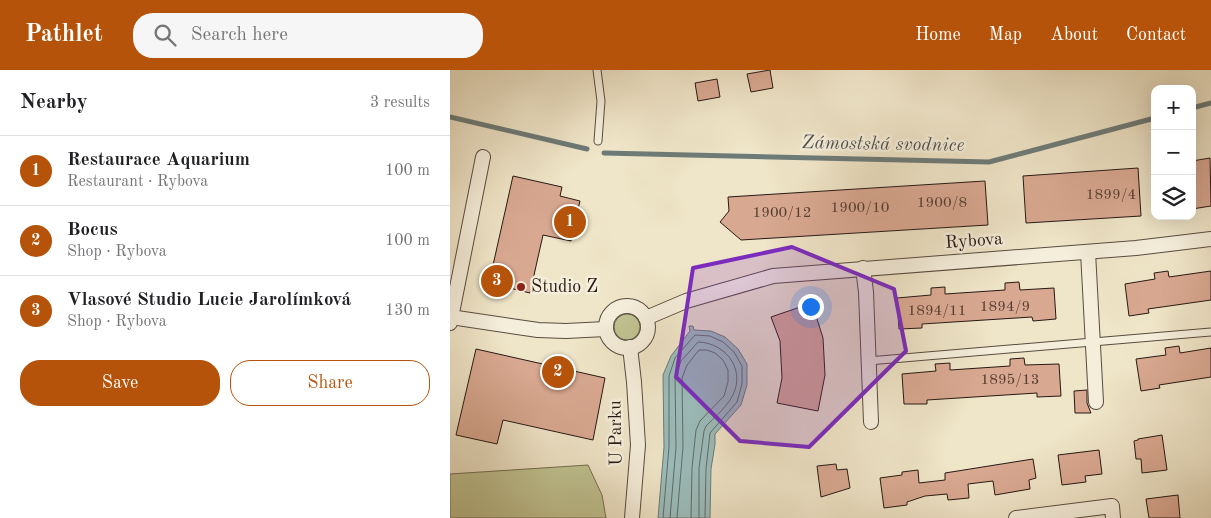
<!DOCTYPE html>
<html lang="en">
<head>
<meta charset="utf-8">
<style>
  :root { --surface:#fff; --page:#f6f6f6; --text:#202124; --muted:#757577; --line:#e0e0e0; --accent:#b45309 }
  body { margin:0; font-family:"Old Standard TT",serif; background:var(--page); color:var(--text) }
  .controls { position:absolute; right:15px; top:15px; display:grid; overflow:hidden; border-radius:10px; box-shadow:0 5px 20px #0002 }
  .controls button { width:45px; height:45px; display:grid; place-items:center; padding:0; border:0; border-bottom:1px solid var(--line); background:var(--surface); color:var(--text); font:25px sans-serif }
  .you { position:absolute; left:360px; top:236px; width:18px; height:18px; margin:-12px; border:4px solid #fff; border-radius:50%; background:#1a73e8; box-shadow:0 0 0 8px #1a73e833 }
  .badge { display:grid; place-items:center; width:32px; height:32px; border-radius:50%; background:var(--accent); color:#fff; font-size:16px; font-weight:700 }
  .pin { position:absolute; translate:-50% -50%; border:2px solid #fff; box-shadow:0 1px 5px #0006 }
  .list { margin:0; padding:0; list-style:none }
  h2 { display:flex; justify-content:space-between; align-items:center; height:65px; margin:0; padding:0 20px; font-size:21px }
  h2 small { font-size:16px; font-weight:400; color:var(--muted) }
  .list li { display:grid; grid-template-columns:32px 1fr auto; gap:15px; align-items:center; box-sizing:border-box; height:70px; padding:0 20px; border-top:1px solid var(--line) }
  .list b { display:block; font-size:19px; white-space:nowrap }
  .list p { margin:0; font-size:16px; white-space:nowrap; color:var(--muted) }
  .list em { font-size:16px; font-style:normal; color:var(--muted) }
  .actions { display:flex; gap:10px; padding:15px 20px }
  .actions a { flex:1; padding:11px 0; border:1px solid var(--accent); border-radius:20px; text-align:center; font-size:18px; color:var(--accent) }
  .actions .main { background:var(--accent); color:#fff }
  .icon { flex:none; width:28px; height:28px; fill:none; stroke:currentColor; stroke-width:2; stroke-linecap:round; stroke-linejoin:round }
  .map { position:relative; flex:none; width:761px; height:448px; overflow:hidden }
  header { display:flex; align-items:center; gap:30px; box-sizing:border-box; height:70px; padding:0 25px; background:var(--accent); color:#fff }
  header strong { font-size:24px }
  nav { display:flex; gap:28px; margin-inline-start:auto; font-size:18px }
  .search { width:350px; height:45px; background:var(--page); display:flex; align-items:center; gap:12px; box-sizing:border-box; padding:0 18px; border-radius:20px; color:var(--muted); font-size:19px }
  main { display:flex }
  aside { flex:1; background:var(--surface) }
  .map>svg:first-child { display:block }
  .green { fill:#c0c291; stroke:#746e52 }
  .water { fill:#9bbdbc; stroke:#6d7b78 }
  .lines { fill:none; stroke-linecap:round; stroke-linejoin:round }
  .shore { stroke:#616b68; stroke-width:1 }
  .stream { stroke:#6d7b78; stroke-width:5 }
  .building { fill:#d9a891; stroke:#271913 }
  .lane-casing { stroke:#594c40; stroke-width:9 }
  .street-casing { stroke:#594c40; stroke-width:16 }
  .lane { stroke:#f5eedb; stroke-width:7 }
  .street { stroke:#f5eedb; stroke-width:14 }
  .marked { fill:#7b2cbf; fill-opacity:0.2; stroke:#7b2cbf; stroke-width:4; stroke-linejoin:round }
  .poi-dot { fill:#8f2418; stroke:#f5eedb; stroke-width:2 }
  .labels { text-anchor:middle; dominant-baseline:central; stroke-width:5; stroke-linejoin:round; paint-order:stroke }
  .number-label { font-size:15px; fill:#543d32 }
  .street-label { font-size:18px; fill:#271913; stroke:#f5eedb }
  .poi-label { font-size:18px; fill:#271913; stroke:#f5eedb; text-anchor:start }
  .water-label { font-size:19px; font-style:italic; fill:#50524e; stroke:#f5eedb }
</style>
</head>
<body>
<header>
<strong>Pathlet</strong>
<div class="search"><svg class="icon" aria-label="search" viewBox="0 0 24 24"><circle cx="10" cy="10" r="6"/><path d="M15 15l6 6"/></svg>Search here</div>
<nav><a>Home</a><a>Map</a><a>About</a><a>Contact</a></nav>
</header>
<main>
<aside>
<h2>Nearby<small>3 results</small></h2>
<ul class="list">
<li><span class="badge">1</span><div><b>Restaurace Aquarium</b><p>Restaurant · Rybova</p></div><em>100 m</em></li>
<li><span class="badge">2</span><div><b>Bocus</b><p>Shop · Rybova</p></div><em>100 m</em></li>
<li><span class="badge">3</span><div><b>Vlasové Studio Lucie Jarolímková</b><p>Shop · Rybova</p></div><em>130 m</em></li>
</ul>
<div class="actions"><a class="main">Save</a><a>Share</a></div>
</aside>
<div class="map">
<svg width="761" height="448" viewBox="0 0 761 448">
  <rect width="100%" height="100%" fill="#efe5c8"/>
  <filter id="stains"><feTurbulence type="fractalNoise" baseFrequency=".004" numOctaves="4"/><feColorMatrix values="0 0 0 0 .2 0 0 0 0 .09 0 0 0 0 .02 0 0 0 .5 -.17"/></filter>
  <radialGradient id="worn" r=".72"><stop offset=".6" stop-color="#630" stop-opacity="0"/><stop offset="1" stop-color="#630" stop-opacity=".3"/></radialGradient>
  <!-- green -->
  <g class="green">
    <circle cx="177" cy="257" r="13"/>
    <path d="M138,395L152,425L156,448H0V404Z"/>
  </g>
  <!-- water -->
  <path class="water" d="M239,256H243L244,260L261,261L275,267L288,279L297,294V315L291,335L265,364V374L261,399L260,448H208L214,377L213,305L221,286L240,261Z"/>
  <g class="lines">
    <!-- shore -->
    <g class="shore">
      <path d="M213,448L219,377V306L225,288L245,265L260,266L273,272L284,282L292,296V314L287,332L260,363L256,399L255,448"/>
      <path d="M220,448L226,377L225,307L231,291L248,272C278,273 298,303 280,330C274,339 264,348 256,356L254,361L249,398V448"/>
      <path d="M227,448L233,377L232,308L237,295L249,280H257L265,283L273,290L278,300V312L274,326L250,351L246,360L242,398L241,448"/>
    </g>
    <!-- stream -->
    <g class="stream">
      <path d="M742,38L761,33"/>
      <path d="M0,47L137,79"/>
      <path d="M154,83L539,92L705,48"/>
    </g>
  </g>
  <!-- building -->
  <g class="building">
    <path d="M320,0L323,18L301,22L297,4Z"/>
    <path d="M267,9L270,27L248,31L245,13Z"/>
    <path d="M760,88L761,136L742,139V91Z"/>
    <path d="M688,98L691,146L576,153L573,106Z"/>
    <path d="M63,106L112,117L110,126L130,131L127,143L132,144L128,159L124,158L121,171L93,165L80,223L39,213Z"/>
    <path d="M535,111L538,155L291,170L270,152L279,141L278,127Z"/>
    <path d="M718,201L719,207L761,201V230L698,239L699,243L679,246L675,214L705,209L704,203Z"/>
    <path d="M569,212L570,220L604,218L606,249L583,251L582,247L472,254V258L449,259L447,228L481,225V218L495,217V224L555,220V213Z"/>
    <path d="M362,233L373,268L375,305L368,341L327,333L332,308L330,271L321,247Z"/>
    <path d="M729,276L730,283L761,278V307L709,315L710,318L691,321L686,289L716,285L715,278Z"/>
    <path d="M26,279L155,308L143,370L53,350L47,374L6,365Z"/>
    <path d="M574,288L575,295L609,294L611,326L587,327V323L477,330V334H454L452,304L486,301L485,294L500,293V300L560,296V289Z"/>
    <path d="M637,320V333L641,343H625L624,321Z"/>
    <path d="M712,365L717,400L692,403L691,389H686L684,371L688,370V369Z"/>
    <path d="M649,380L652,404L635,406L636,412L612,415L608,385Z"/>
    <path d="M583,389L586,408L579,410L580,419L545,425L543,411L518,414L519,428L498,430L497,424L475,426L457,432V435L434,438L430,408L452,405V402L468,400L469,413L495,410V403Z"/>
    <path d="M386,394L387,400L397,399L400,418L371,427L367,396Z"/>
    <path d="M728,425L730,448H699L696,429Z"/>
  </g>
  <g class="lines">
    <defs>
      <g id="lane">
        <path d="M147,0L151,31L148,71"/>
        <path d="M418,291L761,262"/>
      </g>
      <g id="street">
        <path d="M638,182L646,332"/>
        <path d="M413,198L416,222L421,352"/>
        <circle cx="177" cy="257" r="21"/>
        <path d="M0,247L88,260L116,261L156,259"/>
        <path d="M196,248L236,231L323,206L686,178L761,169"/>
        <path d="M0,253L33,87"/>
        <path d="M180,277L184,312L188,375L182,448"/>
        <path d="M566,448L662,436L663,448"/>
      </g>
    </defs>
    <!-- lane casing -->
    <use href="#lane" class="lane-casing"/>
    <!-- street casing -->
    <use href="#street" class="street-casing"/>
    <!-- lane -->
    <use href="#lane" class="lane"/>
    <!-- street -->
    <use href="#street" class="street"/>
  </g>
  <!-- marked area -->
  <path class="marked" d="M342,177L444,219L456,281L359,377L290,371L226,307L243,198Z"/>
  <!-- markers -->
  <circle class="poi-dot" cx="71" cy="217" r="5"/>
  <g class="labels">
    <!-- number labels -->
    <g class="number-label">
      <text x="661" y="125">1899/4</text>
      <text x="492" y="133">1900/8</text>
      <text x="410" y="138">1900/10</text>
      <text x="332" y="143">1900/12</text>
      <text x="555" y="237">1894/9</text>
      <text x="487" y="241">1894/11</text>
      <text x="560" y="310">1895/13</text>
    </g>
    <!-- street labels -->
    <g class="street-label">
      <text transform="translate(524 171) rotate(-4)">Rybova</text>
      <text transform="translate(166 363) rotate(-91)">U Parku</text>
    </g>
    <!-- poi labels -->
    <g class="poi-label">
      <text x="81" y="217">Studio Z</text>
    </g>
    <!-- water labels -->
    <g class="water-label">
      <text transform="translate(433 75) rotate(1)">Zámostská svodnice</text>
    </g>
  </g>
  <rect width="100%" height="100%" filter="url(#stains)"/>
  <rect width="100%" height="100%" fill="url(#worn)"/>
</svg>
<div class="controls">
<button>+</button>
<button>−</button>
<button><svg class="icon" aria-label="layers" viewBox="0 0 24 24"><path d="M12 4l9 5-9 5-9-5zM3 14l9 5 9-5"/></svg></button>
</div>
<div class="you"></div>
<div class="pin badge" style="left:120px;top:152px">1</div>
<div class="pin badge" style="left:108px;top:302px">2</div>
<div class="pin badge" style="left:47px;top:211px">3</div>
</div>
</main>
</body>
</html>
